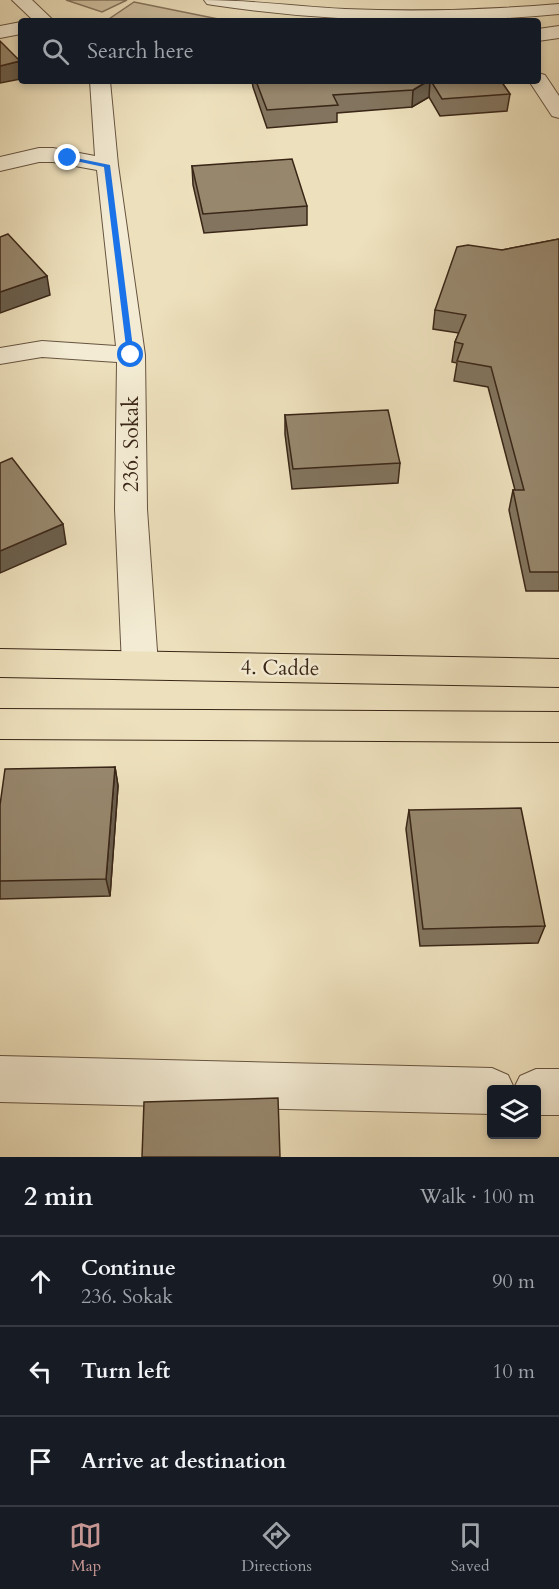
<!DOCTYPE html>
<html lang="en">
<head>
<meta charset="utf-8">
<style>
  :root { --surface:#171b24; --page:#20242c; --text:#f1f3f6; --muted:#9ea1a6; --line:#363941; --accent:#c59692 }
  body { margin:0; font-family:Cardo,serif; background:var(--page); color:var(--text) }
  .controls { position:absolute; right:18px; bottom:18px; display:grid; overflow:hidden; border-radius:6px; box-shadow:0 3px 9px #0003 }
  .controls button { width:54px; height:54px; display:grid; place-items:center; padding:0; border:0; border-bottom:2px solid var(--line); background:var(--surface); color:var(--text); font:30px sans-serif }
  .stop { position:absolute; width:18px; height:18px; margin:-14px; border:4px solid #1a73e8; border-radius:50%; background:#fff }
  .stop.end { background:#1a73e8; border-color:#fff; box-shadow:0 2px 6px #0008 }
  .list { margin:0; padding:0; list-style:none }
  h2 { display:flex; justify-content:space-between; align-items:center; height:78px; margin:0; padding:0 24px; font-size:26px }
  h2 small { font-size:20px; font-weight:400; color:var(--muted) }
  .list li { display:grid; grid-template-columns:39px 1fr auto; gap:18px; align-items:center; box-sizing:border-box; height:90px; padding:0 24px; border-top:2px solid var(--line) }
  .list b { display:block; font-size:22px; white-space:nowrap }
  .list p { margin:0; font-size:20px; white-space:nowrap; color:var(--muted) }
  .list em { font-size:20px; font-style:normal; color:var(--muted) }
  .icon { flex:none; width:33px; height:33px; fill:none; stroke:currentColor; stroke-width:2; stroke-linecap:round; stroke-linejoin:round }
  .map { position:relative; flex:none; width:559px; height:1157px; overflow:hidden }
  .search { position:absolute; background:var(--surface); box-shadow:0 3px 9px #0003; left:18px; right:18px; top:18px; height:66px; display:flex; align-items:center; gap:15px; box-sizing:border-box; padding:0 21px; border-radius:6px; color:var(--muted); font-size:22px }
  .sheet { height:348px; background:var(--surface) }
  nav { display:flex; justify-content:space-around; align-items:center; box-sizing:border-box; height:84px; border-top:2px solid var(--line); background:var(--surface); font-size:16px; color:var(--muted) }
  nav a { display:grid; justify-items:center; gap:3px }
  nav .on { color:var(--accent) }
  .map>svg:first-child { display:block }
  .green { fill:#cfc0a0; stroke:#84735c; stroke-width:1.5 }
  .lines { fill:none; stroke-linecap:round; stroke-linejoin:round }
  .minor-casing { stroke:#675440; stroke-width:2 }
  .major-casing { stroke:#3a2617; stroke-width:2 }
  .minor { fill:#f3ebd3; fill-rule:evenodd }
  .major { fill:#ede0bc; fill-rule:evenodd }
  .wall { fill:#82745e; stroke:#3a2617; stroke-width:1.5 }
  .shaded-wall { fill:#6a5e4c; stroke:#3a2617; stroke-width:1.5 }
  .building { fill:#97876d; stroke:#3a2617; stroke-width:1.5 }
  .route { fill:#1a73e8 }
  .labels { text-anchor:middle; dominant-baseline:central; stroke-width:5; stroke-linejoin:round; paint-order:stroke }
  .street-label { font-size:21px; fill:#3a2617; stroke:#f3ebd3 }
</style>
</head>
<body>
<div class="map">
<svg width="559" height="1157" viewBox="0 0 559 1157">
  <rect width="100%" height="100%" fill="#ede0bc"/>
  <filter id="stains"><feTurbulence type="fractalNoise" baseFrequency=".00333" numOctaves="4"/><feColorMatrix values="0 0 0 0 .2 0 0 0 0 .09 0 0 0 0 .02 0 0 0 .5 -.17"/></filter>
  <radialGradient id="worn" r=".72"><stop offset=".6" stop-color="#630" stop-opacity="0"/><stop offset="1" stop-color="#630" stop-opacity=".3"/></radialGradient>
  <!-- green -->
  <g class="green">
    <path d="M66,0H127L102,12Z"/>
    <path d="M134,2L228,21H106Z"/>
  </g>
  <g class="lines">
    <defs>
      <g id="minor">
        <path d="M12,0H32L54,21H34Z"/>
        <path d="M204,0C252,0 298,7 345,9C417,12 488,10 559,4V14C443,25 328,22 213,5L207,4Z"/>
        <path d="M21,22V34L0,38V26Z"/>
        <path d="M559,26V38L538,41V29Z"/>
        <path d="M538,73L545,75L559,96V118L552,116L529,81H538Z"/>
        <path d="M90,81H110L118,165L145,355L147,509L158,665L152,675L140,679L128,675L122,665L115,509L117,362L42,357L0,364V348L42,341L116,346L97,170L53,162H39L0,171V157L39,148H53L95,156Z"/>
        <path d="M0,1056L492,1068L508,1075L514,1088L520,1076L536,1069H559V1115H536V1090H492V1114L0,1102Z"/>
      </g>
      <g id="major">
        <path d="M0,649L559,659V687L0,677Z"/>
        <path d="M0,709L559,712V742L0,739Z"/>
      </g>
    </defs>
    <!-- minor casing -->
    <use href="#minor" class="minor-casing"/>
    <!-- major casing -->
    <use href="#major" class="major-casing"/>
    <!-- minor -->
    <use href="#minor" class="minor"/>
    <!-- major -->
    <use href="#major" class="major"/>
  </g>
  <!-- wall -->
  <g class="wall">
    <path d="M252,81H501L510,94L507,111L440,116L429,97L412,107L337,113V122L267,128L253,87Z"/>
    <path d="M192,166L307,206V225L204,233L193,185Z"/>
    <path d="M559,239V591H526L509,510L513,490H515L488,387L454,381L457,363L452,362L455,342L459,333L433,329L435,310L502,250Z"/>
    <path d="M285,415L400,463L398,483L292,489L285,434Z"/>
    <path d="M115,767L118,786L110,896L0,899V805Z"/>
    <path d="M409,810L545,926L538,943L420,946L406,829Z"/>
  </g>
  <!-- shaded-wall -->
  <g class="shaded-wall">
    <path d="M20,61L21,79L0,83V66Z"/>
    <path d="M428,81H430L429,97L412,107L413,90Z"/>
    <path d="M47,276L50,295L0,313V292Z"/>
    <path d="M63,524L66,544L0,573V551Z"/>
    <path d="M115,767L118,786L110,896L106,879Z"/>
  </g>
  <!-- building -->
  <g class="building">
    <path d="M0,41L20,61L0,66Z"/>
    <path d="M256,81H428L413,90L333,95L338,105L267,110Z"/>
    <path d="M431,81H501L510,94L442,99Z"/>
    <path d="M292,159L307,206L203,214L192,166Z"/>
    <path d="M8,234L47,276L0,292V237Z"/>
    <path d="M559,239V572H530L513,490H524L491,367L457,361L463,344L455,342L466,315L435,310L457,247L468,245L502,250Z"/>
    <path d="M388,410L400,463L293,469L285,415Z"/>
    <path d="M12,458L63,524L0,551V463Z"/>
    <path d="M115,767L106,879L0,881V805L5,769Z"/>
    <path d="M521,808L545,926L423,929L409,810Z"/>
    <path d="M278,1098L280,1157H142L144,1102Z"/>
  </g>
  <!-- route -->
  <path class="route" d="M66,156L110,165L134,356L127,355L104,167L66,159Z"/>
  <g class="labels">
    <!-- street labels -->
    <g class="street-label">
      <text transform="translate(131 444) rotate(-90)">236. Sokak</text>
      <text transform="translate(280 668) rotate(1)">4. Cadde</text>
    </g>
  </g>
  <rect width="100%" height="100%" filter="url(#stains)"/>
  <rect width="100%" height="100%" fill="url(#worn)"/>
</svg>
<div class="controls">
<button><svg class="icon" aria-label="layers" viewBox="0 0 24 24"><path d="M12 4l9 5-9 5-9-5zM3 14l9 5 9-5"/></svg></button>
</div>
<div class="stop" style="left:131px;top:355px"></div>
<div class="stop end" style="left:68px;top:158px"></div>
<div class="search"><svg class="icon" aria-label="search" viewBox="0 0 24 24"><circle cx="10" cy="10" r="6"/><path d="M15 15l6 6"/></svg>Search here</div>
</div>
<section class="sheet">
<h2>2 min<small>Walk · 100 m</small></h2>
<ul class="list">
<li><svg class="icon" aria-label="ahead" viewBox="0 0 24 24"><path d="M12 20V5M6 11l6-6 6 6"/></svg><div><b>Continue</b><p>236. Sokak</p></div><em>90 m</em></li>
<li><svg class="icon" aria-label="left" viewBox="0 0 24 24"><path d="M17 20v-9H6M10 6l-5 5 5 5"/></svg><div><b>Turn left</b></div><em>10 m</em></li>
<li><svg class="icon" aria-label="arrive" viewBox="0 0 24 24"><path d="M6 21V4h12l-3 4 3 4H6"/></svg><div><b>Arrive at destination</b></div></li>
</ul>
</section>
<nav>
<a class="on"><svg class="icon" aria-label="map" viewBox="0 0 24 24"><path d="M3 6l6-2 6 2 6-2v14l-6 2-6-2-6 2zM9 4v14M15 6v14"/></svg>Map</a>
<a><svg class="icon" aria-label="directions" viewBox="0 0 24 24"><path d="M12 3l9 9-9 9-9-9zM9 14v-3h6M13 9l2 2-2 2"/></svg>Directions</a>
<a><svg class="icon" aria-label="saved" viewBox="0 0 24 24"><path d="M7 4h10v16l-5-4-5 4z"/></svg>Saved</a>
</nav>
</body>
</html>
